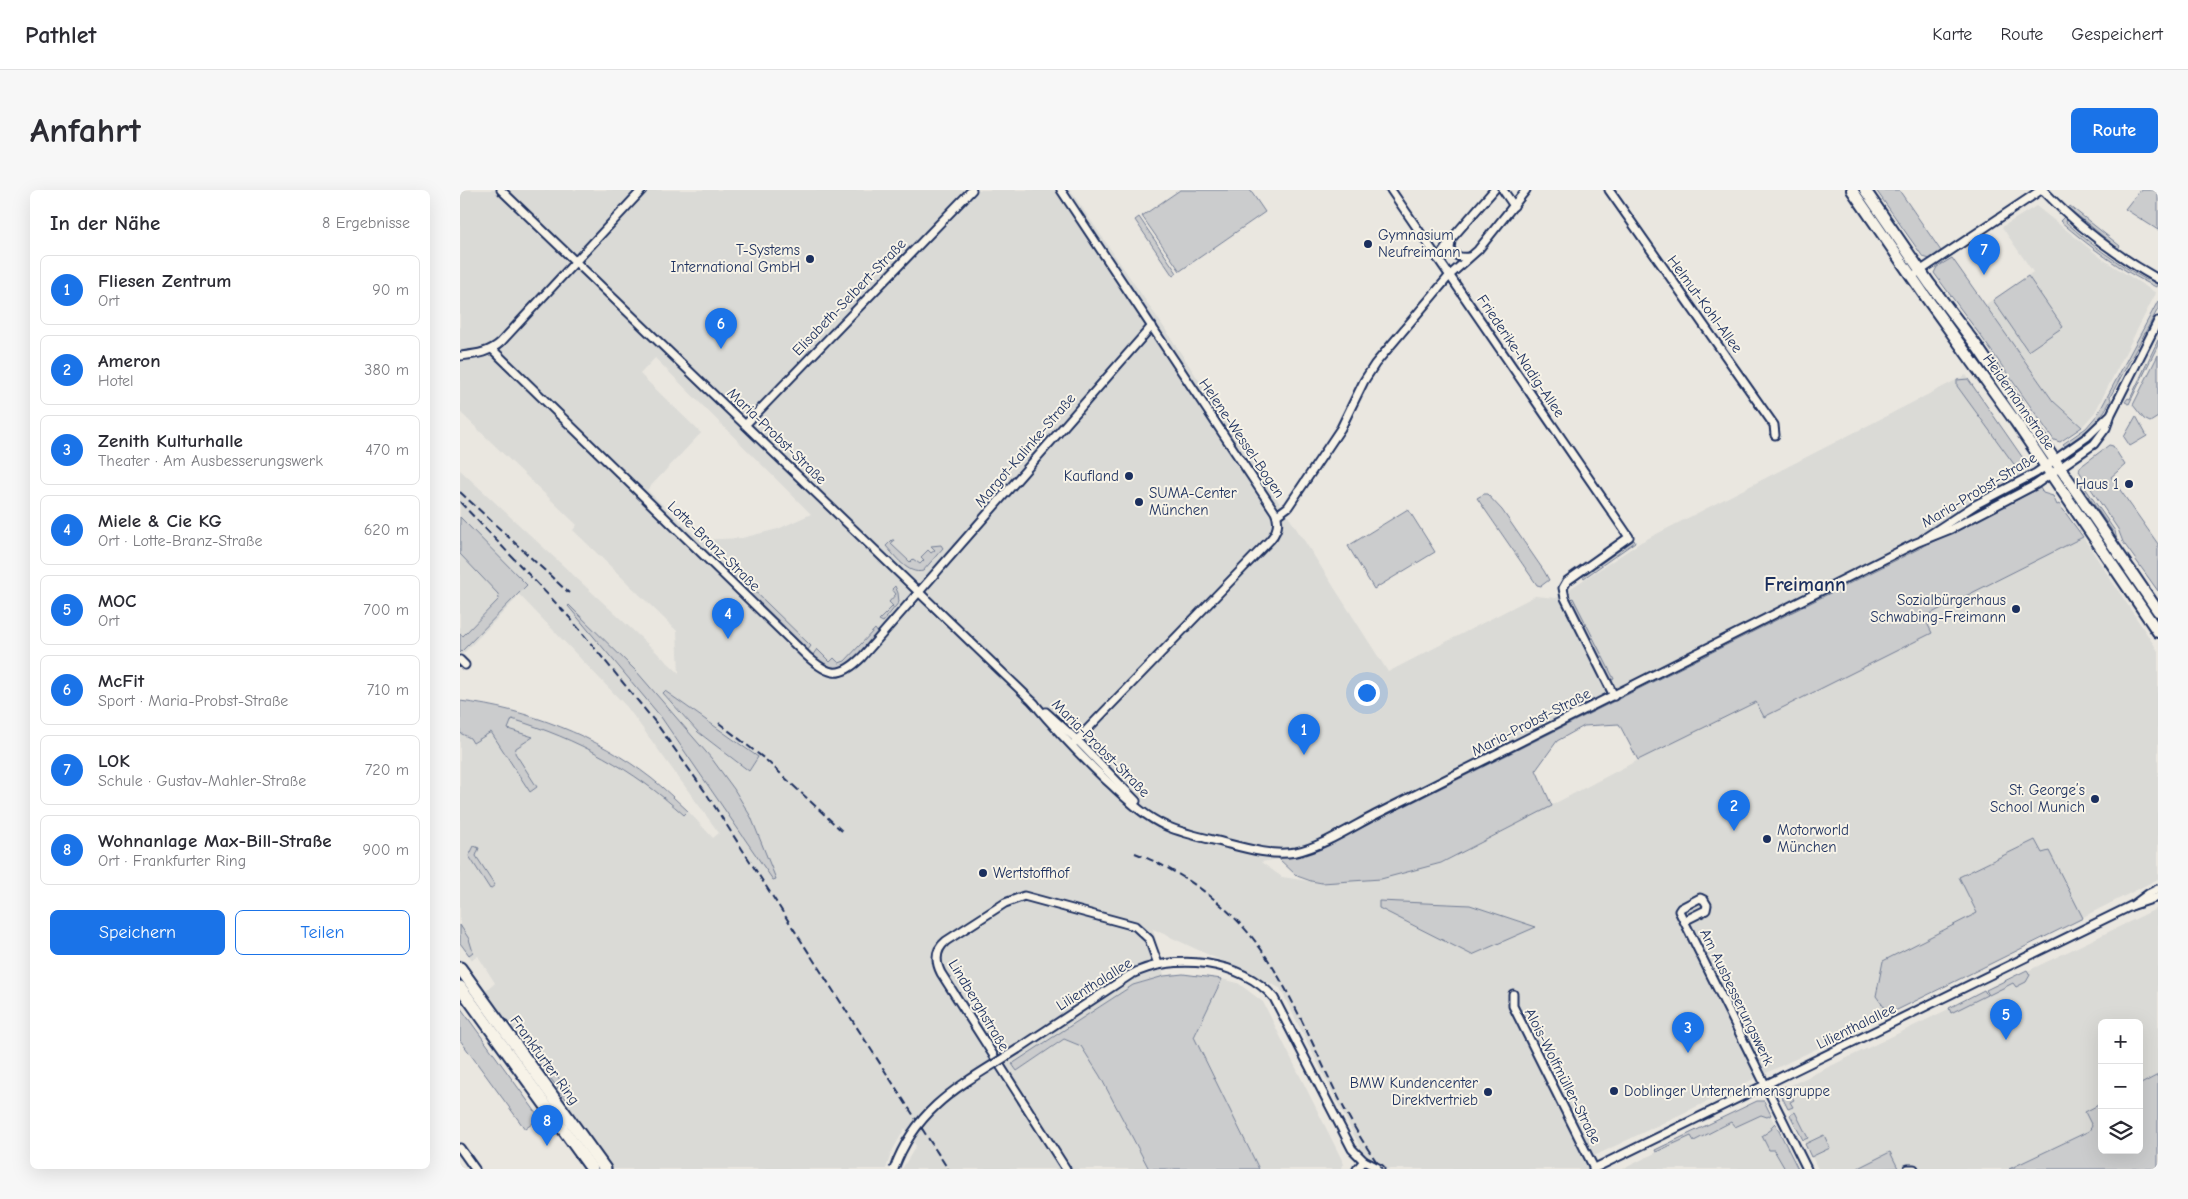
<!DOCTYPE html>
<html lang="de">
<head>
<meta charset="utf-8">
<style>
  :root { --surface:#fff; --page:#f7f7f7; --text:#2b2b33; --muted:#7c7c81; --line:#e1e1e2; --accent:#1a73e8 }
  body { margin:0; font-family:"Comic Neue",sans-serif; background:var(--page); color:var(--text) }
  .controls { position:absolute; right:15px; bottom:15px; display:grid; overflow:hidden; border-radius:8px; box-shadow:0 5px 20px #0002 }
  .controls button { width:45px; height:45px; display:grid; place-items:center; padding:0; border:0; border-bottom:1px solid var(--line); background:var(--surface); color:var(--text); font:25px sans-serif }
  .you { position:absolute; left:906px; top:502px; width:18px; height:18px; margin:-12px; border:4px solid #fff; border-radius:50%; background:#1a73e8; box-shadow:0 0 0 8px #1a73e833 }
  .badge { display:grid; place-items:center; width:32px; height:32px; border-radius:50%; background:var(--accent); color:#fff; font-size:16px; font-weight:700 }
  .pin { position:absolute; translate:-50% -41px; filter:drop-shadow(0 1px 2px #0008) }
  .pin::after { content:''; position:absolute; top:26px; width:18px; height:15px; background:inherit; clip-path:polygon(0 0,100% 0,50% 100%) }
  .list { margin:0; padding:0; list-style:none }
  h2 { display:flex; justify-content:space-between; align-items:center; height:65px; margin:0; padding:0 20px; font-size:21px }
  h2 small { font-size:16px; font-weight:400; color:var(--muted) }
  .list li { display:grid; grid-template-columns:32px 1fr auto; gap:15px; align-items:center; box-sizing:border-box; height:70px; margin:0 10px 10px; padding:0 10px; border:1px solid var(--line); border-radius:8px }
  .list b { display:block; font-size:19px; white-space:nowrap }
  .list p { margin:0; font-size:16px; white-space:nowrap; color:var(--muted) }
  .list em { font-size:16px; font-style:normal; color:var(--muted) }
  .actions { display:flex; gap:10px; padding:15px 20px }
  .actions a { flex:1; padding:11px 0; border:1px solid var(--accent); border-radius:8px; text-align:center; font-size:18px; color:var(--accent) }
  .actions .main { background:var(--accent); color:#fff }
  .icon { flex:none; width:28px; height:28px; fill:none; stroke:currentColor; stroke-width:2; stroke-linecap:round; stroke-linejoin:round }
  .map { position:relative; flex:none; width:1698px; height:979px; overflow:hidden; border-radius:8px }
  header { display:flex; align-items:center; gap:30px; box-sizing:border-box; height:70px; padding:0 25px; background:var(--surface); border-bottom:1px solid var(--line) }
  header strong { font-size:24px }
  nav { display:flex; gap:28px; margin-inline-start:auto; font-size:18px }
  .intro { display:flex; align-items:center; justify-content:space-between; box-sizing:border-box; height:120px; padding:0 30px }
  h1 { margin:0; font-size:35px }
  .button { padding:12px 22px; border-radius:8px; background:var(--accent); color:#fff; font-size:18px; font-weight:700 }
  main { display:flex; gap:30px; padding:0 30px }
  aside { flex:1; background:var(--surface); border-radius:8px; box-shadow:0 5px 20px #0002 }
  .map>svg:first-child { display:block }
  .built { fill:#dadad6; fill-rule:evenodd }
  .green { fill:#cbcccd; stroke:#737e96 }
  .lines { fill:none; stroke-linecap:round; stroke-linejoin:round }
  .minor-casing { stroke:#1b2f5e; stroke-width:11 }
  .secondary-casing { stroke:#1b2f5e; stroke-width:14 }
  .primary-casing { stroke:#1b2f5e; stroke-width:15 }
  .minor { stroke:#f7f3e8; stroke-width:7 }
  .secondary { stroke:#f7f3e8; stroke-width:10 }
  .primary { stroke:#f7f3e8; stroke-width:11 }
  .rail { stroke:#1b2f5e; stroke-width:2; stroke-dasharray:8 4; stroke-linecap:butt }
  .minor-bridge-casing { stroke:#1b2f5e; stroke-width:11; stroke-linecap:butt }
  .minor-bridge { stroke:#f7f3e8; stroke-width:7 }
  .poi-dot { fill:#1b2f5e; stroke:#f7f3e8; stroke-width:2 }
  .labels { text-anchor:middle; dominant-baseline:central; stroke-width:4; stroke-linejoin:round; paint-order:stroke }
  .poi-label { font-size:15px; fill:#1b2f5e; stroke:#f7f3e8; text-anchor:end }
  .street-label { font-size:15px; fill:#1b2f5e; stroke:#f7f3e8 }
  .district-label { font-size:20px; font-weight:bold; fill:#1b2f5e; stroke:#f7f3e8 }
</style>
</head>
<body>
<header>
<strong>Pathlet</strong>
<nav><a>Karte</a><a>Route</a><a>Gespeichert</a></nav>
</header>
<div class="intro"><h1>Anfahrt</h1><a class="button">Route</a></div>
<main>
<aside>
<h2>In der Nähe<small>8 Ergebnisse</small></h2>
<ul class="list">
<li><span class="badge">1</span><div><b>Fliesen Zentrum</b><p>Ort</p></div><em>90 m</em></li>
<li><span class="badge">2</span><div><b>Ameron</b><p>Hotel</p></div><em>380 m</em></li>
<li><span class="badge">3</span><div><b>Zenith Kulturhalle</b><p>Theater · Am Ausbesserungswerk</p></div><em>470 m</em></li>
<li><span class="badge">4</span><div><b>Miele &amp; Cie KG</b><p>Ort · Lotte-Branz-Straße</p></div><em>620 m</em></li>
<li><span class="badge">5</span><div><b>MOC</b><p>Ort</p></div><em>700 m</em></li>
<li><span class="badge">6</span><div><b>McFit</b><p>Sport · Maria-Probst-Straße</p></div><em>710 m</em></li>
<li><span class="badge">7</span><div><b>LOK</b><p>Schule · Gustav-Mahler-Straße</p></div><em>720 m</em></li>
<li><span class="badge">8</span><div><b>Wohnanlage Max-Bill-Straße</b><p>Ort · Frankfurter Ring</p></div><em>900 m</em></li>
</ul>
<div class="actions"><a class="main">Speichern</a><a>Teilen</a></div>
</aside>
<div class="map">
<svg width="1698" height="979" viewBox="0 0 1698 979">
  <rect width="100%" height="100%" fill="#eae7e0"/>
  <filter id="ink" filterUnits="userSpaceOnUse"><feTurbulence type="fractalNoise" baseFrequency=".02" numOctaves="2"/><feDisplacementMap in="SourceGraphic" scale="10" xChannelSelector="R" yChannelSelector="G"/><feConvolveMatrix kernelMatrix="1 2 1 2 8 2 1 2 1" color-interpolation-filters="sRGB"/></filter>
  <g filter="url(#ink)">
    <!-- built -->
    <g class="built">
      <path d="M0,0H610L703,136L849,358L928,482L1075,406L1096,408L1181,352L1506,185L1583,297L869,654L837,666L801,672L822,687L862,693L981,673L1178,570L1623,347L1698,461V689L1489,795L1126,970L1131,979H908L902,961L820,798L693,739L704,786L673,795L552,874L557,881L604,849L621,856L636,879L689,979H442L456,956L445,938L431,963L426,979H147L23,804L35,793L18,766L12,770L0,753V512L58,524L190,588L228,621L253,648L259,643L167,517L0,343V280L219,483L217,441L113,340L117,335L0,222ZM195,168L351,324L318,339L282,348L240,350L187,300L241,243L180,184ZM205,501L298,567L289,581L238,542L203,503Z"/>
      <path d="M1576,16L1644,70L1696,103L1635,222L1622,237L1593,211L1525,115L1573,82L1542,37Z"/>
      <path d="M0,350L57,408L0,467Z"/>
      <path d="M1698,718V885L1679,895V833H1642V914L1629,941L1549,979H1358L1323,908L1324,900L1327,897Z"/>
      <path d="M762,789L778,793L803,812L884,974L881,979H799L733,849Z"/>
      <path d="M1303,911L1338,979H1163L1297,912Z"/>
    </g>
    <!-- green -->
    <g class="green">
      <path d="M720,0H790L805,22L720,81L682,26Z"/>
      <path d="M1416,0H1439L1481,61L1470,69L1463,67Z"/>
      <path d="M1680,0H1698V40L1665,19Z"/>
      <path d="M1610,16L1660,56L1657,60L1655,56L1612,21L1608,20Z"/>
      <path d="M679,27L717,83L713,86L675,30Z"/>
      <path d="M1604,27L1607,29L1606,32C1631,55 1658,74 1687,90L1690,89L1698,93L1696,97C1660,80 1630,57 1600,31Z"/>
      <path d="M1492,68L1593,211L1622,237L1600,252L1594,250L1523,149L1474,83L1477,77Z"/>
      <path d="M1568,86L1603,137L1568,161L1533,110Z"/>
      <path d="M1698,111V119L1650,207L1651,210C1638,234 1627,241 1605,256L1603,254L1626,238L1638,224Z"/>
      <path d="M1698,150V155L1669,214L1665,212L1668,208L1670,209Z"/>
      <path d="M1698,165V227L1690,232L1684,229L1673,215Z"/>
      <path d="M1508,189L1565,271L1562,280L1559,281L1497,196V190Z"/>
      <path d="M1676,226L1687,246L1670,256L1664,247Z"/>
      <path d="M1649,255L1653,256L1665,275L1651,287L1698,354V401L1663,352L1658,339L1619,281L1620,277Z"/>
      <path d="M1617,286L1655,341L1657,351L1695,406L1691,404L1655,351L1653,342L1615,287Z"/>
      <path d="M1604,294L1674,395C1685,405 1698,421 1698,436L1603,295Z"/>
      <path d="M1580,298L1583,303L1593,306L1597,315L1599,314L1623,347L1464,427L1472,443L1304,527L1296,512L1178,570L1159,534L1124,536L1097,551L1076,580L1092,616L981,673L921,689L862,693L851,691L837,686L818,668L837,666L869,654Z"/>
      <path d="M1024,304H1027L1042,320L1084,381L1089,390L1081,396L1077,395L1017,308Z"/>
      <path d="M948,319L975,362L914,399L888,356Z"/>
      <path d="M0,327L67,395L0,463V444L3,446L39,409L38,404L0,364Z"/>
      <path d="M432,350H434L431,354L450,372L453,369L460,374L464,370L461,367L468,360L471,363L475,360L471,356L481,355L483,358L463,381C448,385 435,366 426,356Z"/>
      <path d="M1174,350L1175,352L1124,388L1121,384L1134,375L1136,377Z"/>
      <path d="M271,378L351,456L347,461L269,385L267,381Z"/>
      <path d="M435,396L438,403L439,412L423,432L419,430L433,416L429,412L436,404L432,399Z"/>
      <path d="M1113,408L1154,489L1150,491L1109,410Z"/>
      <path d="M109,415L177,482L252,569L274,599L291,627L316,689L313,690L201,527L108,416Z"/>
      <path d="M415,439L419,444C398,467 384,493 352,466L357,459L370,472L374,468L379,473L385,471Z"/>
      <path d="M205,501L298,567L289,581L238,542L203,503Z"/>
      <path d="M0,511C67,519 137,546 191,588C204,598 216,610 228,621L224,625C173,579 118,549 52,529L48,539L73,547L56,558L55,563L77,597L70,602L31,542L13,553L10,548L0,543Z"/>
      <path d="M1575,650L1582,663L1589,661L1623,728L1429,824L1416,806L1423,771L1517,723L1499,687Z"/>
      <path d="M14,656L19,658L16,666L35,695L30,699L9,666Z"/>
      <path d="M919,711L1010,715L1076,737L1012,765L919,718Z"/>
      <path d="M0,735L9,749L13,762L9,765L0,753Z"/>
      <path d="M1567,780L1570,785L1566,792L1556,797L1553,793L1529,805L1526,800Z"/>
      <path d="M723,784L762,789L734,847L799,979H689L640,886L621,856L604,849L557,881L552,874L673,795L704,786Z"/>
      <path d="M1524,800L1527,805L1491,823L1489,818Z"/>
      <path d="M0,817L80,928L65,939L0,850Z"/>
      <path d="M81,862L111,906L115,910L109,913L76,869Z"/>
      <path d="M1698,885V977L1693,979H1549L1629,941L1632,936L1625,922L1642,913V960H1679V895Z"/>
      <path d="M1325,896L1334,910L1330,912L1333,917L1328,919L1321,905L1322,899Z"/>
      <path d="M1297,911H1304L1311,925L1307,927L1301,925L1275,937L1271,932L1234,951L1231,946L1196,962L1195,960Z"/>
      <path d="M1335,922L1348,948L1343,950L1330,925Z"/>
      <path d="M1315,933L1338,979H1325L1314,960H1309L1302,946L1312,939L1311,937Z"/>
      <path d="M1364,945L1370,958L1351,967L1345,954Z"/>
      <path d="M1430,962L1438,978L1399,979L1398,978Z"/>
    </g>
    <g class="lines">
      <defs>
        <g id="minor">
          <path d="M41,0L575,514"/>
          <path d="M601,0L815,322C820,332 818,341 810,350L615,552"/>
          <path d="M931,0L1169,347L1107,391L1103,398L1105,408L1154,506"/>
          <path d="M1043,0L1054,16"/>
          <path d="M1149,0L1314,235L1315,245"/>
          <path d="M1583,0C1617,36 1655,65 1698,89"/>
          <path d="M991,51L990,59C996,67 1000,68 1009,67"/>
          <path d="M978,69L993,47L1034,0"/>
          <path d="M1451,87L1581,0"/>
          <path d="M32,159L347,466C369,486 380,489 402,467L692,136"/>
          <path d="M0,166C16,164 29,163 41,152L182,0"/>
          <path d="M286,234L512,0"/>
          <path d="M817,325L828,317L881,238L904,191L915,174L990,85L1018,60L1066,0"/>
          <path d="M1463,349L1515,315L1576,283L1627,247L1649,226"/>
          <path d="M0,470L5,475"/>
          <path d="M573,512C596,540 620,565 646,590C665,607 683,626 706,636C725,644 745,648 765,653C788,659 812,666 836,662C861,657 892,637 915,625L1456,353L1491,339L1575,295L1634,254L1646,238L1651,224L1698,131"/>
          <path d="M586,522L617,550L676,611"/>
          <path d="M1673,715L1688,704L1698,699"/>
          <path d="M1224,731L1246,720L1247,715L1244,710L1240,708L1221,718L1219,721L1347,979"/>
          <path d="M1053,804V816L1134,978"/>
          <path d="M558,859L670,785C714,762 782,770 814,808L892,959L904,971L920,979"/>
          <path d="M0,958L15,979"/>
          <path d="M606,979L481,783C475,771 475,760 486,751L545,713L564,706L675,736L689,749L698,774"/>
          <path d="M897,979L904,971"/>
          <path d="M1133,979L1671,716L1698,707"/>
          <path d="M1448,979H1454"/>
        </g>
        <g id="secondary">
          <path d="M1392,0L1463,103L1555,231L1698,442"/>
          <path d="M1405,0L1469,93L1516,155L1698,421"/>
        </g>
        <g id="primary">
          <path d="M0,778L145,979"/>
          <path d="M0,797L132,979"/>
        </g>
      </defs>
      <!-- minor casing -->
      <use href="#minor" class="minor-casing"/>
      <!-- secondary casing -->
      <use href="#secondary" class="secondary-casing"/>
      <!-- primary casing -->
      <use href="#primary" class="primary-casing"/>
      <!-- minor -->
      <use href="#minor" class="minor"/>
      <!-- secondary -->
      <use href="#secondary" class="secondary"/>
      <!-- primary -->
      <use href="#primary" class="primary"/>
      <!-- rail -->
      <g class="rail">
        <path d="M0,302L109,403"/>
        <path d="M0,312L110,428L196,533L246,603L488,979"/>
        <path d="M259,533L306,570L382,641"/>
        <path d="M675,663C728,684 776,720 807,768C851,835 873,915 922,979"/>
      </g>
      <defs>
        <path id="minor-bridge" d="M434,979C457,915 505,893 558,859"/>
      </defs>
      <!-- minor-bridge casing -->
      <use href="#minor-bridge" class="minor-bridge-casing"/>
      <!-- minor-bridge -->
      <use href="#minor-bridge" class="minor-bridge"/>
    </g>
  </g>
  <!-- markers -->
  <g class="poi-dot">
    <circle cx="908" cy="54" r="5"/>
    <circle cx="350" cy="69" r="5"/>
    <circle cx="669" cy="286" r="5"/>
    <circle cx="1669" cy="294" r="5"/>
    <circle cx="679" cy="312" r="5"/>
    <circle cx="1556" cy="419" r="5"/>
    <circle cx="1635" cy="609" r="5"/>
    <circle cx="1307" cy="649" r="5"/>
    <circle cx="523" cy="683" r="5"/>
    <circle cx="1154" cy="901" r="5"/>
    <circle cx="1028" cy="902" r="5"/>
  </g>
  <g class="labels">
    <!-- poi labels -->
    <g class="poi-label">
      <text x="918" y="45" text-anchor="start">Gymnasium<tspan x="918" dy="17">Neufreimann</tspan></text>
      <text x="340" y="60">T-Systems<tspan x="340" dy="17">International GmbH</tspan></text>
      <text x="659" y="286">Kaufland</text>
      <text x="1659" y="294">Haus 1</text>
      <text x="689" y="303" text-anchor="start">SUMA-Center<tspan x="689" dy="17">München</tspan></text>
      <text x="1546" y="410">Sozialbürgerhaus<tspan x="1546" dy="17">Schwabing-Freimann</tspan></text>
      <text x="1625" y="600">St. George’s<tspan x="1625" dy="17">School Munich</tspan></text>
      <text x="1317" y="640" text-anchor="start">Motorworld<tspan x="1317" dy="17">München</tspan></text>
      <text x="533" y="683" text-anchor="start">Wertstoffhof</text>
      <text x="1018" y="893">BMW Kundencenter<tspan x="1018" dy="17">Direktvertrieb</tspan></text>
      <text x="1164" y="901" text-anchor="start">Doblinger Unternehmensgruppe</text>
    </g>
    <!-- street labels -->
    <g class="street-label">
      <text transform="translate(389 107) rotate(-46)">Elisabeth-Selbert-Straße</text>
      <text transform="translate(1245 114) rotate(54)">Helmut-Kohl-Allee</text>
      <text transform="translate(1061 166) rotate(56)">Friederike-Nadig-Allee</text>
      <text transform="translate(1559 212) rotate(55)">Heidemannstraße</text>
      <text transform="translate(317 246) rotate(44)">Maria-Probst-Straße</text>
      <text transform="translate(782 248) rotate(56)">Helene-Wessel-Bogen</text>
      <text transform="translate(565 260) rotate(-49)">Margot-Kalinke-Straße</text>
      <text transform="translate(1519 300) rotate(-31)">Maria-Probst-Straße</text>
      <text transform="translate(254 356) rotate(44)">Lotte-Branz-Straße</text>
      <text transform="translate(1071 532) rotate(-27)">Maria-Probst-Straße</text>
      <text transform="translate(641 558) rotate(45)">Maria-Probst-Straße</text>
      <text transform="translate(634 794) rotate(-32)">Lilienthalallee</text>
      <text transform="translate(1277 807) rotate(64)">Am Ausbesserungswerk</text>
      <text transform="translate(519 815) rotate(59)">Lindberghstraße</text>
      <text transform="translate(1396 836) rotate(-26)">Lilienthalallee</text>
      <text transform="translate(85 870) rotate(54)">Frankfurter Ring</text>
      <text transform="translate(1103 886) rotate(63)">Alois-Wolfmüller-Straße</text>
    </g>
    <!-- district labels -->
    <g class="district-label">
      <text x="1345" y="394">Freimann</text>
    </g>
  </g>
</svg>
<div class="controls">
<button>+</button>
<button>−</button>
<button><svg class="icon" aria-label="layers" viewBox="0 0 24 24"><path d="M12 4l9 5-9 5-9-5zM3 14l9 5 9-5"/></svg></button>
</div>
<div class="you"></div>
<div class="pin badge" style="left:844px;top:565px">1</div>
<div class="pin badge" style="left:1274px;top:641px">2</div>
<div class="pin badge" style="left:1228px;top:863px">3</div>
<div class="pin badge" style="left:268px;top:449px">4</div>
<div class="pin badge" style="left:1546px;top:850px">5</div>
<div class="pin badge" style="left:261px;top:159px">6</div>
<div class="pin badge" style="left:1524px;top:85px">7</div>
<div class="pin badge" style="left:87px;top:956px">8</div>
</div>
</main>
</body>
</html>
